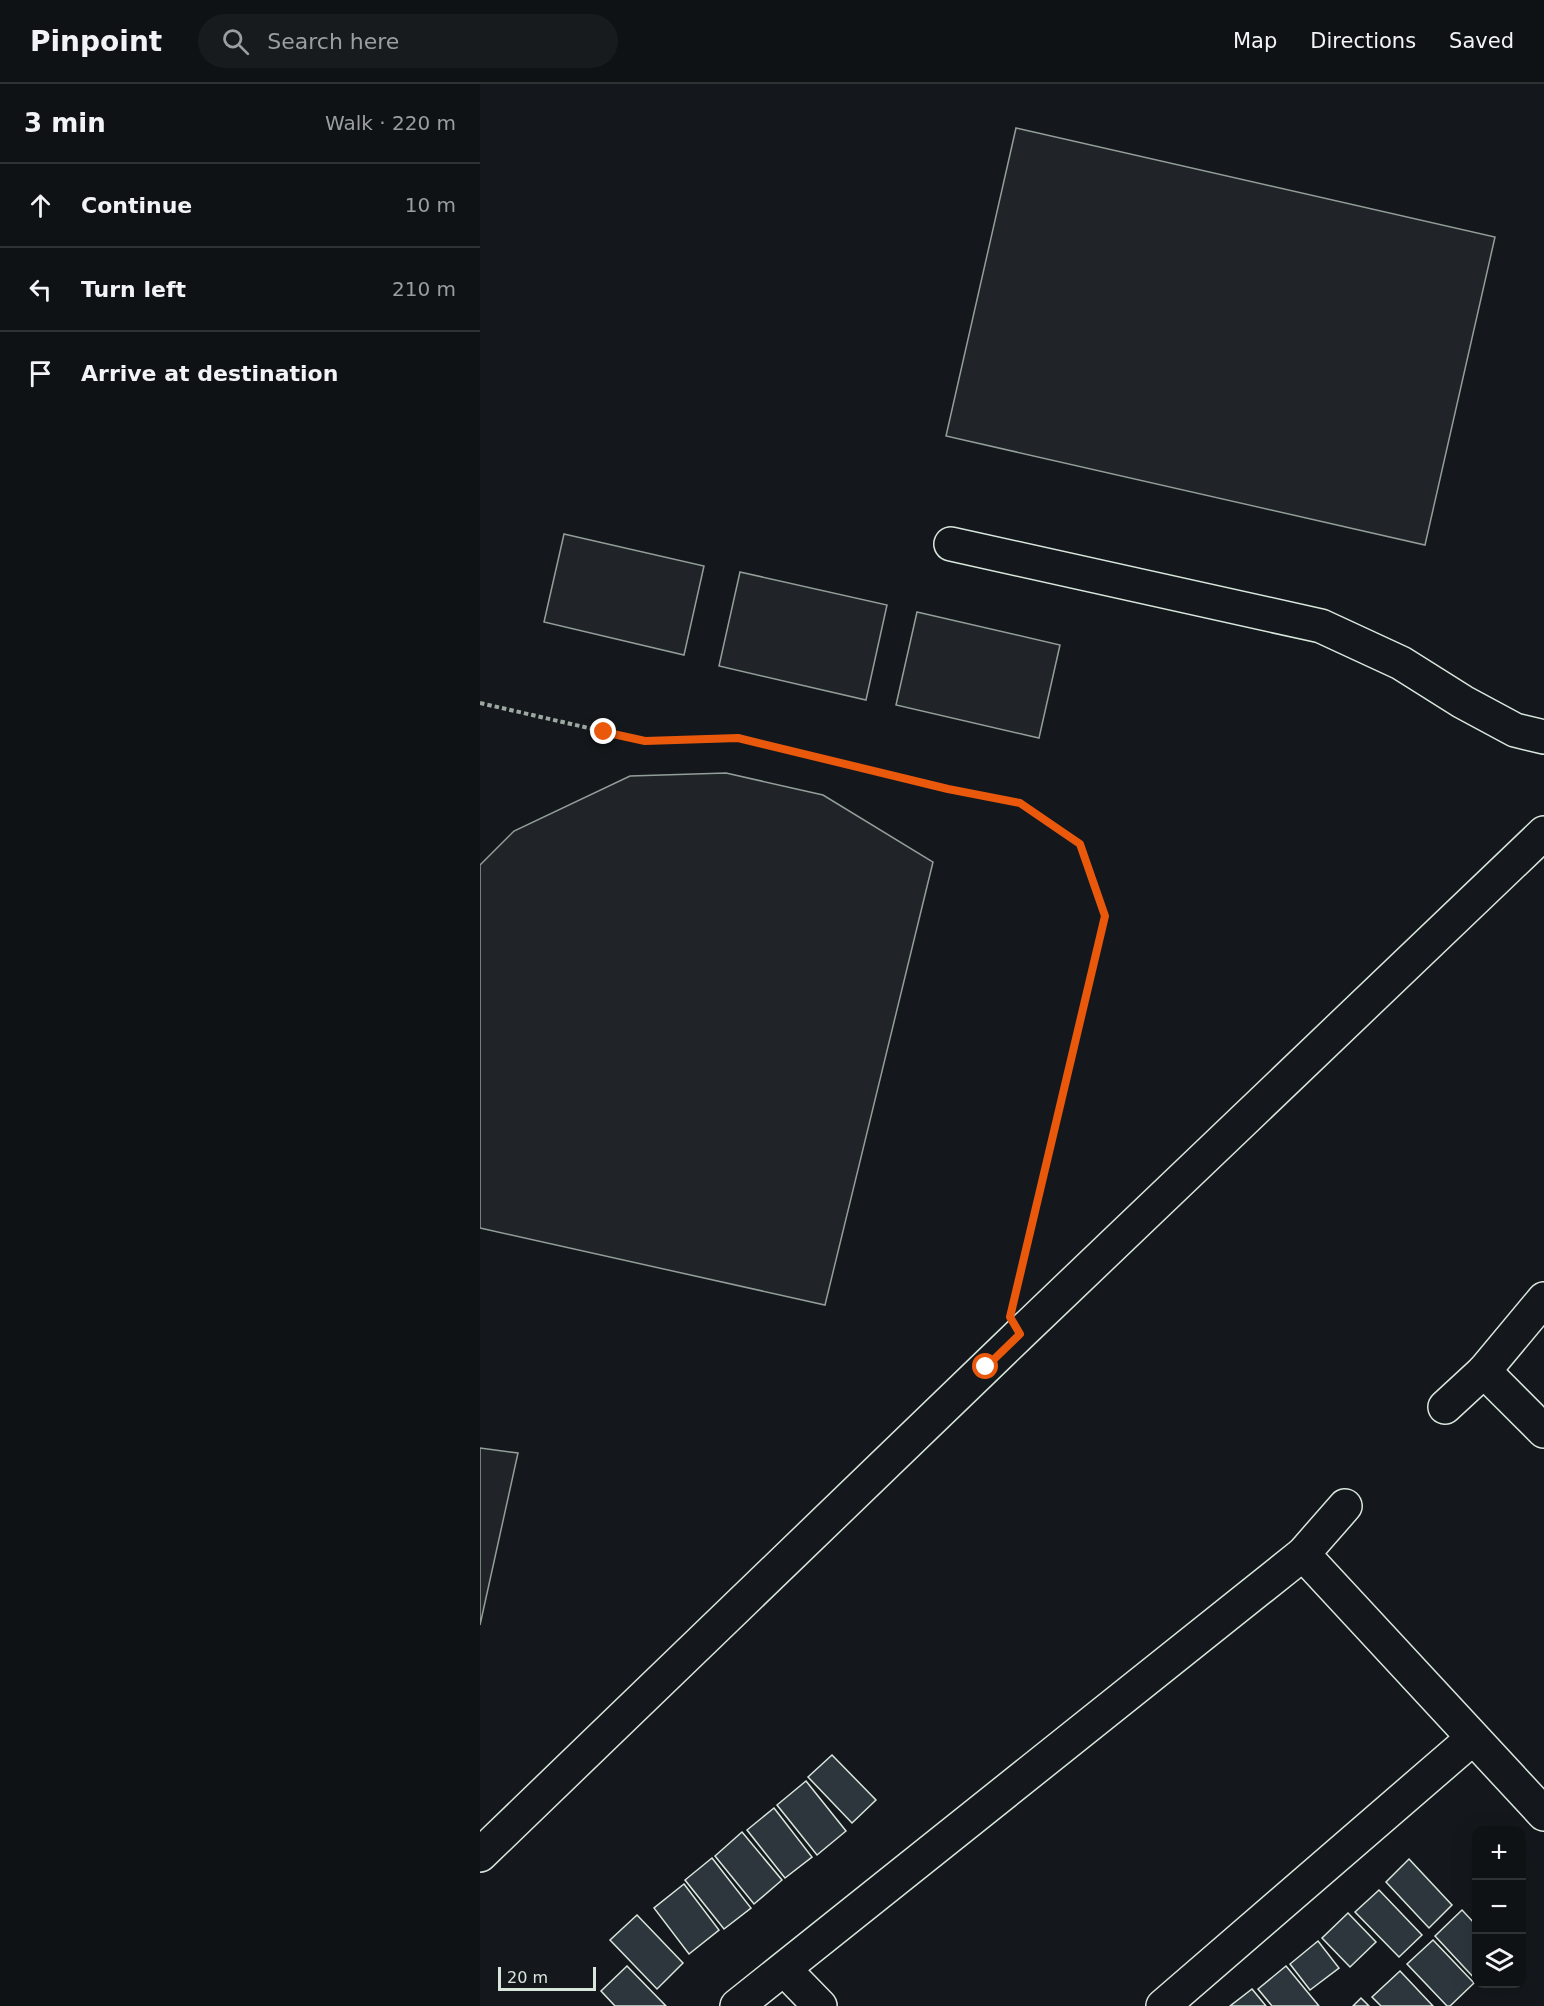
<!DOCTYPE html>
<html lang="en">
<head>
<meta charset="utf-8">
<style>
  :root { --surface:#0f1215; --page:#181b1e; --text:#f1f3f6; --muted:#9b9ea0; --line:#2f3234 }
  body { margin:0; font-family:"DejaVu Sans",sans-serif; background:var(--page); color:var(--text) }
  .controls { position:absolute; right:18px; bottom:18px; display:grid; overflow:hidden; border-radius:12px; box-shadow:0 6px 24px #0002 }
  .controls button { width:54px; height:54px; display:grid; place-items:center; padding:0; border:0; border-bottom:2px solid var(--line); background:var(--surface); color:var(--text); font:30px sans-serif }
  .scale { position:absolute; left:18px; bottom:15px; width:98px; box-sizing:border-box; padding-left:6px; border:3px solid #d8e6dc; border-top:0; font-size:16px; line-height:21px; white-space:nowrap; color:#d8e6dc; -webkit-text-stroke:4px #14181c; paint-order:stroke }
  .stop { position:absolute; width:18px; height:18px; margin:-14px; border:4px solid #ea580c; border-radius:50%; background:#fff }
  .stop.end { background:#ea580c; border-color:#fff; box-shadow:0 2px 6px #0008 }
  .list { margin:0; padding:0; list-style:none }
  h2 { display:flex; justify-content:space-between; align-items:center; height:78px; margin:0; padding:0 24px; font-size:26px }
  h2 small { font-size:20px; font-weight:400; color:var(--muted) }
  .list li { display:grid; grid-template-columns:39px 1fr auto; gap:18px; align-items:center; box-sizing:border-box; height:84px; padding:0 24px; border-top:2px solid var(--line) }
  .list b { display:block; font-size:22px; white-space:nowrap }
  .list em { font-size:20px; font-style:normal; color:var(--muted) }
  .icon { flex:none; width:33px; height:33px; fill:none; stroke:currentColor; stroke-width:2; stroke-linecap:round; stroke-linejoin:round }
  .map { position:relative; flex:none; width:1064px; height:1922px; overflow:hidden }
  header { display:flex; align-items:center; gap:36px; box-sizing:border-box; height:84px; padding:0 30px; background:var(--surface); border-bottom:2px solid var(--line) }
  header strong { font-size:28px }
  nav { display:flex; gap:33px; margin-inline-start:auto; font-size:21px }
  .search { width:420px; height:54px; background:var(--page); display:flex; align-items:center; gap:15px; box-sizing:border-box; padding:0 21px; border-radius:33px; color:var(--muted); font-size:22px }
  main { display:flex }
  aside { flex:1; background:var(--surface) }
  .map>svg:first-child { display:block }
  .green { fill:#202428; stroke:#939e99; stroke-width:1.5 }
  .building { fill:#2c363c; stroke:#d8e6dc; stroke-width:1.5 }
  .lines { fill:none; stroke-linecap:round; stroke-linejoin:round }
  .minor-casing { stroke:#d8e6dc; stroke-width:36 }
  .path { stroke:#9da8a2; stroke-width:4; stroke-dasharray:4.5 3; stroke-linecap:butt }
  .minor { stroke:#14181c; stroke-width:33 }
  .route { stroke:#ea580c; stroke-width:8 }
</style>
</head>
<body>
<header>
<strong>Pinpoint</strong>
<div class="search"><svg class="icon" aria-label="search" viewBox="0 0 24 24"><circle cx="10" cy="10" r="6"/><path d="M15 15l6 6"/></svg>Search here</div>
<nav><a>Map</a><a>Directions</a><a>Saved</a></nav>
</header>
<main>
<aside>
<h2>3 min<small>Walk · 220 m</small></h2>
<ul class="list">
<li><svg class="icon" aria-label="ahead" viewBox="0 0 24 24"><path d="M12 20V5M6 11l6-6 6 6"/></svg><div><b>Continue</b></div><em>10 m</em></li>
<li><svg class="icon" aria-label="left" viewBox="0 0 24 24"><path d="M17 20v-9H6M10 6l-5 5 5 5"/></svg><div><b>Turn left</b></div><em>210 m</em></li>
<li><svg class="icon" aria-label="arrive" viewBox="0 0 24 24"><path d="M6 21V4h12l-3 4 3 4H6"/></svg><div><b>Arrive at destination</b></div></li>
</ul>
</aside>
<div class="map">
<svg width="1064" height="1922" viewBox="0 0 1064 1922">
  <rect width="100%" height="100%" fill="#14181c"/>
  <!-- green -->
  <g class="green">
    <path d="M536,44L1015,153L945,461L466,352Z"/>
    <path d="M84,450L224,482L204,571L64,538Z"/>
    <path d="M260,488L407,521L386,616L239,582Z"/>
    <path d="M437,528L580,561L559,654L416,621Z"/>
    <path d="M246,689L343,711L453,778L345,1221L0,1144V781L34,747L150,692Z"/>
    <path d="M0,1364L38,1369L0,1541Z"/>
  </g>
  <!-- building -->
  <g class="building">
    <path d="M352,1671L396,1716L372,1739L328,1693Z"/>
    <path d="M326,1697L366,1747L337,1771L297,1721Z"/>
    <path d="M294,1724L332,1773L305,1794L267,1746Z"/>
    <path d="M262,1748L302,1796L274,1820L235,1772Z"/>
    <path d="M232,1774L271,1824L244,1845L205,1796Z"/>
    <path d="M929,1775L972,1821L949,1844L906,1798Z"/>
    <path d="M204,1800L239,1846L209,1870L174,1824Z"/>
    <path d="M899,1806L942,1851L919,1873L875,1828Z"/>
    <path d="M982,1826L996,1841V1896L955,1852Z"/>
    <path d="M868,1829L896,1858L870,1883L842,1854Z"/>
    <path d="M157,1831L203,1879L177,1905L130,1856Z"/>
    <path d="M953,1856L994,1899L970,1922H967L927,1880Z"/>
    <path d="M838,1857L859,1884L830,1906L810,1880Z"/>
    <path d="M147,1882L186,1922H135L121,1907Z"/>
    <path d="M806,1882L839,1922H792L778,1905Z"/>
    <path d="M920,1887L953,1922H901L892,1913Z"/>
    <path d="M772,1905L786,1922H750Z"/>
    <path d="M881,1914L889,1922H873Z"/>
  </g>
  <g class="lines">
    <defs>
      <g id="minor">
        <path d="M471,460L841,542L921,579L983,618L1035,646L1064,653"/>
        <path d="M1004,1287L1064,1347"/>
        <path d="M965,1323L1004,1287L1064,1215"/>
        <path d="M865,1422L823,1470L1064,1730"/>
        <path d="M0,1771L540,1250L1064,749"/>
        <path d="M304,1885L340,1922"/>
        <path d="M257,1922L823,1470"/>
        <path d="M683,1922L993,1654"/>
      </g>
    </defs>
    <!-- minor casing -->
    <use href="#minor" class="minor-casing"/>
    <!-- path -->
    <path class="path" d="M0,619L165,657L258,654L468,705L540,719L600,760L625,832L536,1208"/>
    <!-- minor -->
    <use href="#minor" class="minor"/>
  </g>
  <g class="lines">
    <!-- route -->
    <path class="route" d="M124,648L165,657L258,654L468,705L540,719L600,760L625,832L530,1233L540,1250L506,1283"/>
  </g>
</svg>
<div class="controls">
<button>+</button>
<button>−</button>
<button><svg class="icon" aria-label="layers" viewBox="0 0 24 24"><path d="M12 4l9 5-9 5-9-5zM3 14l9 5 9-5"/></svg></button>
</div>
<div class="scale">20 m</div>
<div class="stop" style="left:506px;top:1283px"></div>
<div class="stop end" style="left:124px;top:648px"></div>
</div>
</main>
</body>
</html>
